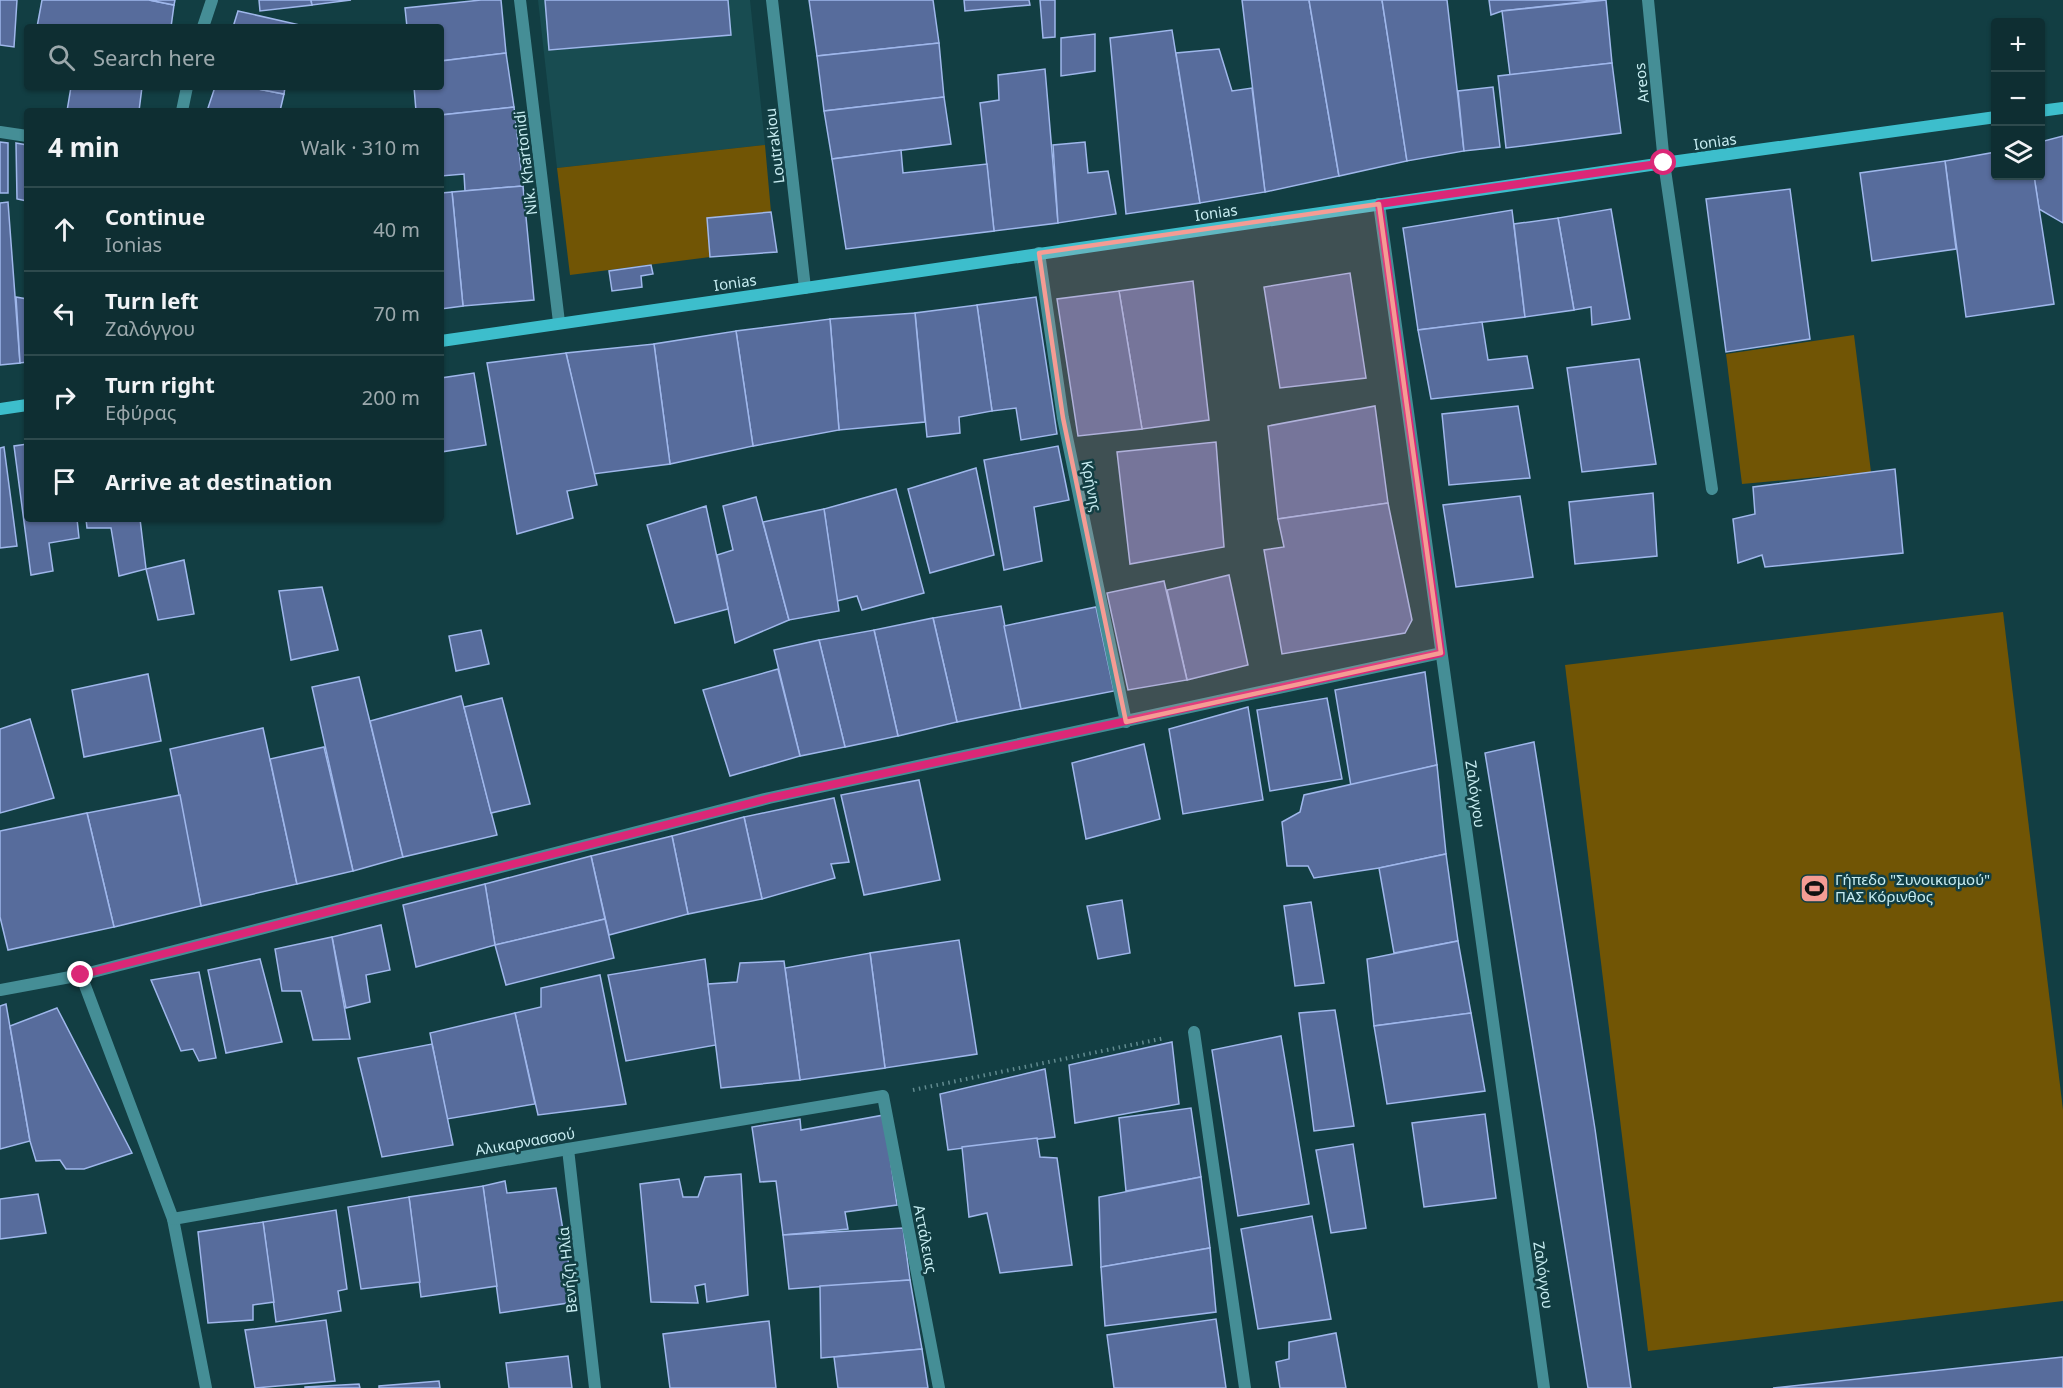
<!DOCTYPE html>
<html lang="en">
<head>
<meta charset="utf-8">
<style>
  :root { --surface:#0e2e32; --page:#17363a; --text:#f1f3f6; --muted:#9ba8ac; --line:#2e4a4d }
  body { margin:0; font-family:"Noto Sans",sans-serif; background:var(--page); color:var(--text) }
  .controls { position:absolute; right:18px; top:18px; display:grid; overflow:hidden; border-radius:6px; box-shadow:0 2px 4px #0004 }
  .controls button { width:54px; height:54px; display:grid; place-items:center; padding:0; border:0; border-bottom:2px solid var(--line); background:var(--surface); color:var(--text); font:30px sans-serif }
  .stop { position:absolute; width:18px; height:18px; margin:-14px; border:4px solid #db2777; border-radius:50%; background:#fff }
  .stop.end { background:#db2777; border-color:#fff; box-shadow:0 2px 6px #0008 }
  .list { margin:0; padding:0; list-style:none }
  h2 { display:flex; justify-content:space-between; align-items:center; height:78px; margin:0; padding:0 24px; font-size:26px }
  h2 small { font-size:20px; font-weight:400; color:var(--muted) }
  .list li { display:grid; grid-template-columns:39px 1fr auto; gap:18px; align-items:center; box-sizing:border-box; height:84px; padding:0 24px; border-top:2px solid var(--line) }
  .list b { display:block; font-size:22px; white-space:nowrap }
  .list p { margin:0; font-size:20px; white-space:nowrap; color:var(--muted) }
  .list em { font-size:20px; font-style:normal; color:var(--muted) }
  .icon { flex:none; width:33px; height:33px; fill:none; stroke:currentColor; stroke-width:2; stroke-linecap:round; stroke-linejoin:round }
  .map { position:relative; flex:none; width:2063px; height:1388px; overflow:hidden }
  .search { position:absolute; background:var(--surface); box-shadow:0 2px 4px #0004; left:24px; top:24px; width:420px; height:66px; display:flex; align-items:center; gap:15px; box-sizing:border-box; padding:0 21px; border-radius:6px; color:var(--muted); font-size:22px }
  .panel { position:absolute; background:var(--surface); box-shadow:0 2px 4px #0004; left:24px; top:108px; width:420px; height:414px; border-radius:6px }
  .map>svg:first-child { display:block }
  .built { fill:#184c51 }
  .green { fill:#715505 }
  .building { fill:#576c9c; stroke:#9fb7eb; stroke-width:1.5 }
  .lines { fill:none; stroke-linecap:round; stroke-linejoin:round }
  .path { stroke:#628b90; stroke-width:4; stroke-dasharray:1.5 4.5; stroke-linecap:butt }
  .street { stroke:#458e96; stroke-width:12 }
  .secondary { stroke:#3dbecc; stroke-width:12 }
  .route { stroke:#db2777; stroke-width:8 }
  .marked { fill:#f59c94; fill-opacity:0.2; stroke:#f59c94; stroke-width:4.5; stroke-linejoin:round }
  .labels { text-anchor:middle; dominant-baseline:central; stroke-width:5; stroke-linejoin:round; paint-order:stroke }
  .street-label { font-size:15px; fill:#c7ecf1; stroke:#123e43 }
  .poi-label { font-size:15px; fill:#c7ecf1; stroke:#123e43; text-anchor:start }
</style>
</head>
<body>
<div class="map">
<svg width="2063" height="1388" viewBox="0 0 2063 1388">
  <rect width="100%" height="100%" fill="#123e43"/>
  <!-- built -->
  <path class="built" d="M538,0H750L765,145L557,168Z"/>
  <!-- green -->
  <g class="green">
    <path d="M765,145L771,212L707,218L710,257L570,275L557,168Z"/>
    <path d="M1854,335L1871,472L1742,484L1726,354Z"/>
    <path d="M2003,612L2063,1110V1301L1648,1351L1565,665Z"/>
  </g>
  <!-- building -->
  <g class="building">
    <path d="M0,0H17L14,47L0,45Z"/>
    <path d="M42,0H149L174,5L171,27H37Z"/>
    <path d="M149,0H175L174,5Z"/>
    <path d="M259,0H311L312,5L260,11Z"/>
    <path d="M311,0H351L312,5Z"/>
    <path d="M481,0H501L506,53L441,61V27H407L405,8Z"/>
    <path d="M545,0H728L731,35L549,50Z"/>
    <path d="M809,0H933L939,43L817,56Z"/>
    <path d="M964,0H1029L1030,5L965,11Z"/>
    <path d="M1040,0H1055V37L1043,38Z"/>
    <path d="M1242,0H1309L1339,176L1265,192Z"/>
    <path d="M1309,0H1382L1407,161L1339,176Z"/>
    <path d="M1382,0H1447L1464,151L1407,161Z"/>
    <path d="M1489,0H1600L1502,11L1491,15Z"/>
    <path d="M1606,0L1612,63L1510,75L1502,11Z"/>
    <path d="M238,11L300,25V27H233Z"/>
    <path d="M1172,30L1200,203L1126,214L1110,38Z"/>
    <path d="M1095,34V71L1061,76V38Z"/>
    <path d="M939,43L944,97L824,111L817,56Z"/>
    <path d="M1219,49L1232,91L1252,88L1265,192L1200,203L1176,53Z"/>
    <path d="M506,53L514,107L441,115V111H416L414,87H441V61Z"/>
    <path d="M1612,63L1621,133L1506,148L1498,76Z"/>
    <path d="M1045,69L1058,223L994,231L980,103L999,100L998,75Z"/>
    <path d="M71,87H142L139,111H67Z"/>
    <path d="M215,87H248L284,94L280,111H207Z"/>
    <path d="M248,87H285L284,94Z"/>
    <path d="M1493,87L1500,147L1464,151L1458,91Z"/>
    <path d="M944,97L951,144L832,159L824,111Z"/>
    <path d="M514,107L523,186L465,191L464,174L441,176V115Z"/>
    <path d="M2063,136V223L2039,209L2034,176H2040V142Z"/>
    <path d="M0,142L8,143V193H0Z"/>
    <path d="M1085,142L1088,173L1108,171L1116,214L1058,223L1053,145Z"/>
    <path d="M16,143L27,145V201L17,199Z"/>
    <path d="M901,150L903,173L987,164L994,231L846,249L832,159Z"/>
    <path d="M1996,152V176H2034L2054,304L1966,317L1945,161Z"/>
    <path d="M1945,161L1956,249L1872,261L1860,173Z"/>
    <path d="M523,186L534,300L463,306L452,192Z"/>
    <path d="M1790,189L1810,339L1726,352L1706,199Z"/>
    <path d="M452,192L463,306L441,309V193Z"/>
    <path d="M8,202L20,363L0,365V203Z"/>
    <path d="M1611,209L1630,319L1592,325L1591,307L1574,310L1558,218Z"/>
    <path d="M1512,210L1525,317L1418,330L1403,228Z"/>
    <path d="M771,212L777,252L710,257L707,218Z"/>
    <path d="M1558,218L1574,310L1525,317L1514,224Z"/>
    <path d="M651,265L653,274L641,276L642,287L612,291L609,271Z"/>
    <path d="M1350,273L1366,378L1280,388L1264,287Z"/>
    <path d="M1193,281L1209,420L1142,429L1119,291Z"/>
    <path d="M1119,291L1142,429L1078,436L1057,299Z"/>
    <path d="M16,297L27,299V362L20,363Z"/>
    <path d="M1036,297L1057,434L1021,440L1016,408L992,411L977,305Z"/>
    <path d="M977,305L992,411L959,417L960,433L927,437L915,313Z"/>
    <path d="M915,313L925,422L839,430L830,319Z"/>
    <path d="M830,319L839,430L753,446L736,331Z"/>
    <path d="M1482,322L1488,360L1527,356L1533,388L1431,399L1418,330Z"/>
    <path d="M736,331L753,446L670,464L654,344Z"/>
    <path d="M654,344L670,464L593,474L566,353Z"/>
    <path d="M566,353L597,485L567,491L573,518L517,534L487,363Z"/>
    <path d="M1639,359L1656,464L1582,472L1567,368Z"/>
    <path d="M474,373L486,445L441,452V378Z"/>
    <path d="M1375,406L1388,503L1278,519L1268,426Z"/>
    <path d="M1518,406L1530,478L1449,485L1442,414Z"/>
    <path d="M1216,442L1224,547L1130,564L1117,452Z"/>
    <path d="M27,444V519H77L79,538L49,543L53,571L31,575L14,446Z"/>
    <path d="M1058,446L1069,500L1034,507L1042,561L1004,570L984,460Z"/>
    <path d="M4,447L17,546L0,548V448Z"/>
    <path d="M976,468L994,555L930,573L908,489Z"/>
    <path d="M1895,469L1903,553L1765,567L1762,555L1738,563L1733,519L1755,514L1753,487Z"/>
    <path d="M896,489L924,593L862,610L857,596L837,601L824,509Z"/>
    <path d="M1653,493L1657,556L1575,564L1569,502Z"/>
    <path d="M1520,496L1533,577L1456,587L1443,505Z"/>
    <path d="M756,497L789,620L735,643L717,555L733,550L723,506Z"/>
    <path d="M1388,503L1412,620L1405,633L1282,654L1264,550L1284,547L1278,519Z"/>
    <path d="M706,506L728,609L675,623L647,525Z"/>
    <path d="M824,509L839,611L789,620L763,522Z"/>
    <path d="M86,519H140L146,569L119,576L111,528H87Z"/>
    <path d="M184,560L194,614L158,620L146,569Z"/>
    <path d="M1229,575L1248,665L1187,680L1167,590Z"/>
    <path d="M1164,581L1187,680L1128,690L1107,593Z"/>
    <path d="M322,587L338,650L291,660L279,591Z"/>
    <path d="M1001,606L1021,709L957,722L933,618Z"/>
    <path d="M1096,607L1114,691L1021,709L1004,626Z"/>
    <path d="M933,618L957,722L898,736L874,630Z"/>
    <path d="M481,630L489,664L456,671L449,636Z"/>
    <path d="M874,630L898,736L845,747L819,640Z"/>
    <path d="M819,640L845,747L800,756L774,650Z"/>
    <path d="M778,669L800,756L730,776L703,690Z"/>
    <path d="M1425,672L1437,765L1351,786L1335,690Z"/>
    <path d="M148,674L161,741L84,757L72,690Z"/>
    <path d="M359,677L403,857L353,871L312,687Z"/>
    <path d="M461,696L497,835L403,857L370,721Z"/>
    <path d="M502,698L530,804L491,813L464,707Z"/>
    <path d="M1327,698L1342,779L1270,791L1257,710Z"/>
    <path d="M1248,707L1263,800L1183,814L1169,729Z"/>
    <path d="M30,719L54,798L0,813V729Z"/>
    <path d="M263,728L297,884L201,906L170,749Z"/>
    <path d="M1534,742L1595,1129L1631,1388H1588L1485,753Z"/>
    <path d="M1144,744L1160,819L1086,839L1072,763Z"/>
    <path d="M324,747L353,871L297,884L270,759Z"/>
    <path d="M1437,765L1446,854L1379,868L1314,878L1308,866H1287L1282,822L1300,812L1304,795Z"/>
    <path d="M919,780L940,880L864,895L841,795Z"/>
    <path d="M180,795L201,906L114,927L87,813Z"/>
    <path d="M834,798L849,862L831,864L835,878L762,899L744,817Z"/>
    <path d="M87,813L114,927L8,950L0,917V831Z"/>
    <path d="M744,817L762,899L688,914L672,836Z"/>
    <path d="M672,836L688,914L609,935L591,856Z"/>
    <path d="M1446,854L1458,941L1394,953L1379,868Z"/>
    <path d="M591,856L605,919L495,945L485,884Z"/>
    <path d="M485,884L495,945L416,967L403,905Z"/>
    <path d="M1122,900L1130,953L1098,959L1087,906Z"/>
    <path d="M1311,902L1324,983L1295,986L1284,906Z"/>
    <path d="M605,919L614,958L506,985L495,945Z"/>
    <path d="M381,925L390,970L366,975L370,1002L346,1008L332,937Z"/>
    <path d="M332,937L350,1039L313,1040L301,991H282L275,949Z"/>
    <path d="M959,940L977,1054L885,1068L870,953Z"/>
    <path d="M1458,941L1471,1013L1374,1026L1367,959Z"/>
    <path d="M870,953L885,1068L800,1080L785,968Z"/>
    <path d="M260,959L282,1042L226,1053L208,970Z"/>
    <path d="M705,959L716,1045L626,1061L608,975Z"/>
    <path d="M784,961L800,1080L721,1088L708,984L737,982L740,963Z"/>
    <path d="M199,972L216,1058L199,1061L193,1049L181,1051L151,980Z"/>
    <path d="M600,975L626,1104L538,1115L515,1013L541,1007V988Z"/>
    <path d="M6,1004L30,1141L0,1149V1006Z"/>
    <path d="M57,1008L132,1153L84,1169H66L60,1160L36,1161L30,1141L10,1026Z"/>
    <path d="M1335,1010L1354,1126L1314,1131L1299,1013Z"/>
    <path d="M515,1013L535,1104L447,1119L430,1033Z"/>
    <path d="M1471,1013L1485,1091L1387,1104L1374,1026Z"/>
    <path d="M1281,1036L1309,1204L1238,1216L1212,1050Z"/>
    <path d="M1172,1042L1179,1104L1075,1123L1069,1065Z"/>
    <path d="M432,1044L453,1145L382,1157L358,1058Z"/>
    <path d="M1045,1069L1055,1137L948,1150L940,1094Z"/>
    <path d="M1191,1108L1201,1177L1126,1191L1119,1118Z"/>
    <path d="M1485,1114L1496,1198L1424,1207L1412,1123Z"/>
    <path d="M884,1115L897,1205L845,1212L848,1229L783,1235L776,1181L760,1182L752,1127L800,1119L801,1130Z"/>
    <path d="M1037,1138L1040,1157L1057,1158L1072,1265L1000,1273L987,1213L969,1217L962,1147Z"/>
    <path d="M1353,1144L1366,1228L1331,1233L1316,1150Z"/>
    <path d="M741,1174L748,1295L707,1302L705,1284L695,1286L698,1303L651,1302L640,1184L679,1179L683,1197H698L705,1177Z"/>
    <path d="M1201,1177L1210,1248L1101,1267L1099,1197Z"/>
    <path d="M505,1181L507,1193L556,1188L575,1302L500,1313L483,1186Z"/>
    <path d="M483,1186L497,1286L421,1297L409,1197Z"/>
    <path d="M38,1194L46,1233L0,1239V1199Z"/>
    <path d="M409,1197L420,1282L361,1289L348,1207Z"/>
    <path d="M336,1210L347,1289L338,1291L341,1311L276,1322L263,1222Z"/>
    <path d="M1312,1216L1331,1319L1258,1329L1241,1229Z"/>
    <path d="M263,1222L274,1302L253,1305V1320L208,1323L198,1232Z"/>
    <path d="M903,1228L910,1280L789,1289L783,1235Z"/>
    <path d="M1210,1248L1216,1312L1105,1326L1101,1267Z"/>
    <path d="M910,1280L922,1349L821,1358L820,1286Z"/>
    <path d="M1216,1319L1226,1388H1114L1107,1335Z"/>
    <path d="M326,1320L335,1381L255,1388L245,1330Z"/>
    <path d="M769,1321L776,1388H670L663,1334Z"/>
    <path d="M1336,1333L1346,1388H1280L1276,1362L1289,1359V1342Z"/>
    <path d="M922,1349L928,1388H838L834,1357Z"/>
    <path d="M568,1356L572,1388H509L506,1363Z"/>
    <path d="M2063,1357V1388H1773Z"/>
    <path d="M439,1381L440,1388H379V1386Z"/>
    <path d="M359,1384L360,1388H305V1387Z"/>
  </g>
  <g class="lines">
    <!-- path -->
    <path class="path" d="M913,1090L1165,1038"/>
    <!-- street -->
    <g class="street">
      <path d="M520,0L559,322"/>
      <path d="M772,0L805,288"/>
      <path d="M1648,0L1664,163L1712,489"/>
      <path d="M203,27L212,0"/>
      <path d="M182,111L187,87"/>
      <path d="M0,132L27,136"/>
      <path d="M1379,204L1544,1388"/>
      <path d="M1039,253L1063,418L1126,722"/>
      <path d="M81,975L173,1219L206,1388"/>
      <path d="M0,990L81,975L769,798L1441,653"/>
      <path d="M1194,1032L1245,1388"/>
      <path d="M568,1149L595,1388"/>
      <path d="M173,1219L568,1149L883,1096L939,1388"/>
    </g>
    <!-- secondary -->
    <g class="secondary">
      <path d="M2040,111L2063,108"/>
      <path d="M441,341L1664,163L1996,117"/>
      <path d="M0,409L27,405"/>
    </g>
  </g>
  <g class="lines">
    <!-- route -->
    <path class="route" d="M81,975L770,798L1441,653L1379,204L1664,163"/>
  </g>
  <!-- marked area -->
  <path class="marked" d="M1379,204L1441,653L1126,722L1063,418L1039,253Z"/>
  <!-- icons -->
  <defs>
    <symbol id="stadium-square" viewBox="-11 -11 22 22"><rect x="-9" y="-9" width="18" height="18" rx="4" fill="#f59c94" stroke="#123e43"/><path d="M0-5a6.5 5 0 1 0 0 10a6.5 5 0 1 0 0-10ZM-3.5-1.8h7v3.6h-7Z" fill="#111"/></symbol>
  </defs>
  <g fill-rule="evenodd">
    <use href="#stadium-square" x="1798" y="872" width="33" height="33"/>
  </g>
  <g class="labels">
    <!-- street labels -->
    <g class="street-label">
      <text transform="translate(1641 83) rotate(-96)">Areos</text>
      <text transform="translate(1715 141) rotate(-8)">Ionias</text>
      <text transform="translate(774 146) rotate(-97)">Loutrakiou</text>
      <text transform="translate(525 163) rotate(-97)">Nik. Khartonidi</text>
      <text transform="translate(1216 212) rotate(-8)">Ionias</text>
      <text transform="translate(735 282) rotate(-8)">Ionias</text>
      <text transform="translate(1092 486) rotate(79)">Κρήνης</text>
      <text transform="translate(1476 794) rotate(82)">Ζαλόγγου</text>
      <text transform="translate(525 1141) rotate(-10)">Αλικαρνασσού</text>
      <text transform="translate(926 1239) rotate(79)">Αττάλειας</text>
      <text transform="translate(567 1270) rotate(-96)">Βενήζη Ηλία</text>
      <text transform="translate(1544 1275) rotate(82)">Ζαλόγγου</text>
    </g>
    <!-- poi labels -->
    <g class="poi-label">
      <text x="1835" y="879">Γήπεδο "Συνοικισμού"<tspan x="1835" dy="17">ΠΑΣ Κόρινθος</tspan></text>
    </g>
  </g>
</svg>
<div class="controls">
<button>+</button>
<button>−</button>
<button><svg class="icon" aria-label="layers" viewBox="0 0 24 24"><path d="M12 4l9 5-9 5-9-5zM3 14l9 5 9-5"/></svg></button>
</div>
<div class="stop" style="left:1664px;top:163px"></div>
<div class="stop end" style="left:81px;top:975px"></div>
<div class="search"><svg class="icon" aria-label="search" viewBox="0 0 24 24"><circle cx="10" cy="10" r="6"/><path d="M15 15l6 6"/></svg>Search here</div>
<section class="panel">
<h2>4 min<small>Walk · 310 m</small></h2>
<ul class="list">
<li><svg class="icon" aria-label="ahead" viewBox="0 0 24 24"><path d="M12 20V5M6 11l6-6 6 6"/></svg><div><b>Continue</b><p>Ionias</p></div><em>40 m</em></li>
<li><svg class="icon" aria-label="left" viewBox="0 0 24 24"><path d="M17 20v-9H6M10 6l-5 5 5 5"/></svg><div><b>Turn left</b><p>Ζαλόγγου</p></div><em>70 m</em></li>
<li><svg class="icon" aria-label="right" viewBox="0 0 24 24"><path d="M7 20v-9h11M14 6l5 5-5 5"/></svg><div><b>Turn right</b><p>Εφύρας</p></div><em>200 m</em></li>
<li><svg class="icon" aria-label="arrive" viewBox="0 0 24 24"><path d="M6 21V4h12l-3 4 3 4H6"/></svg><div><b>Arrive at destination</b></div></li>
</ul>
</section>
</div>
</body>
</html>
